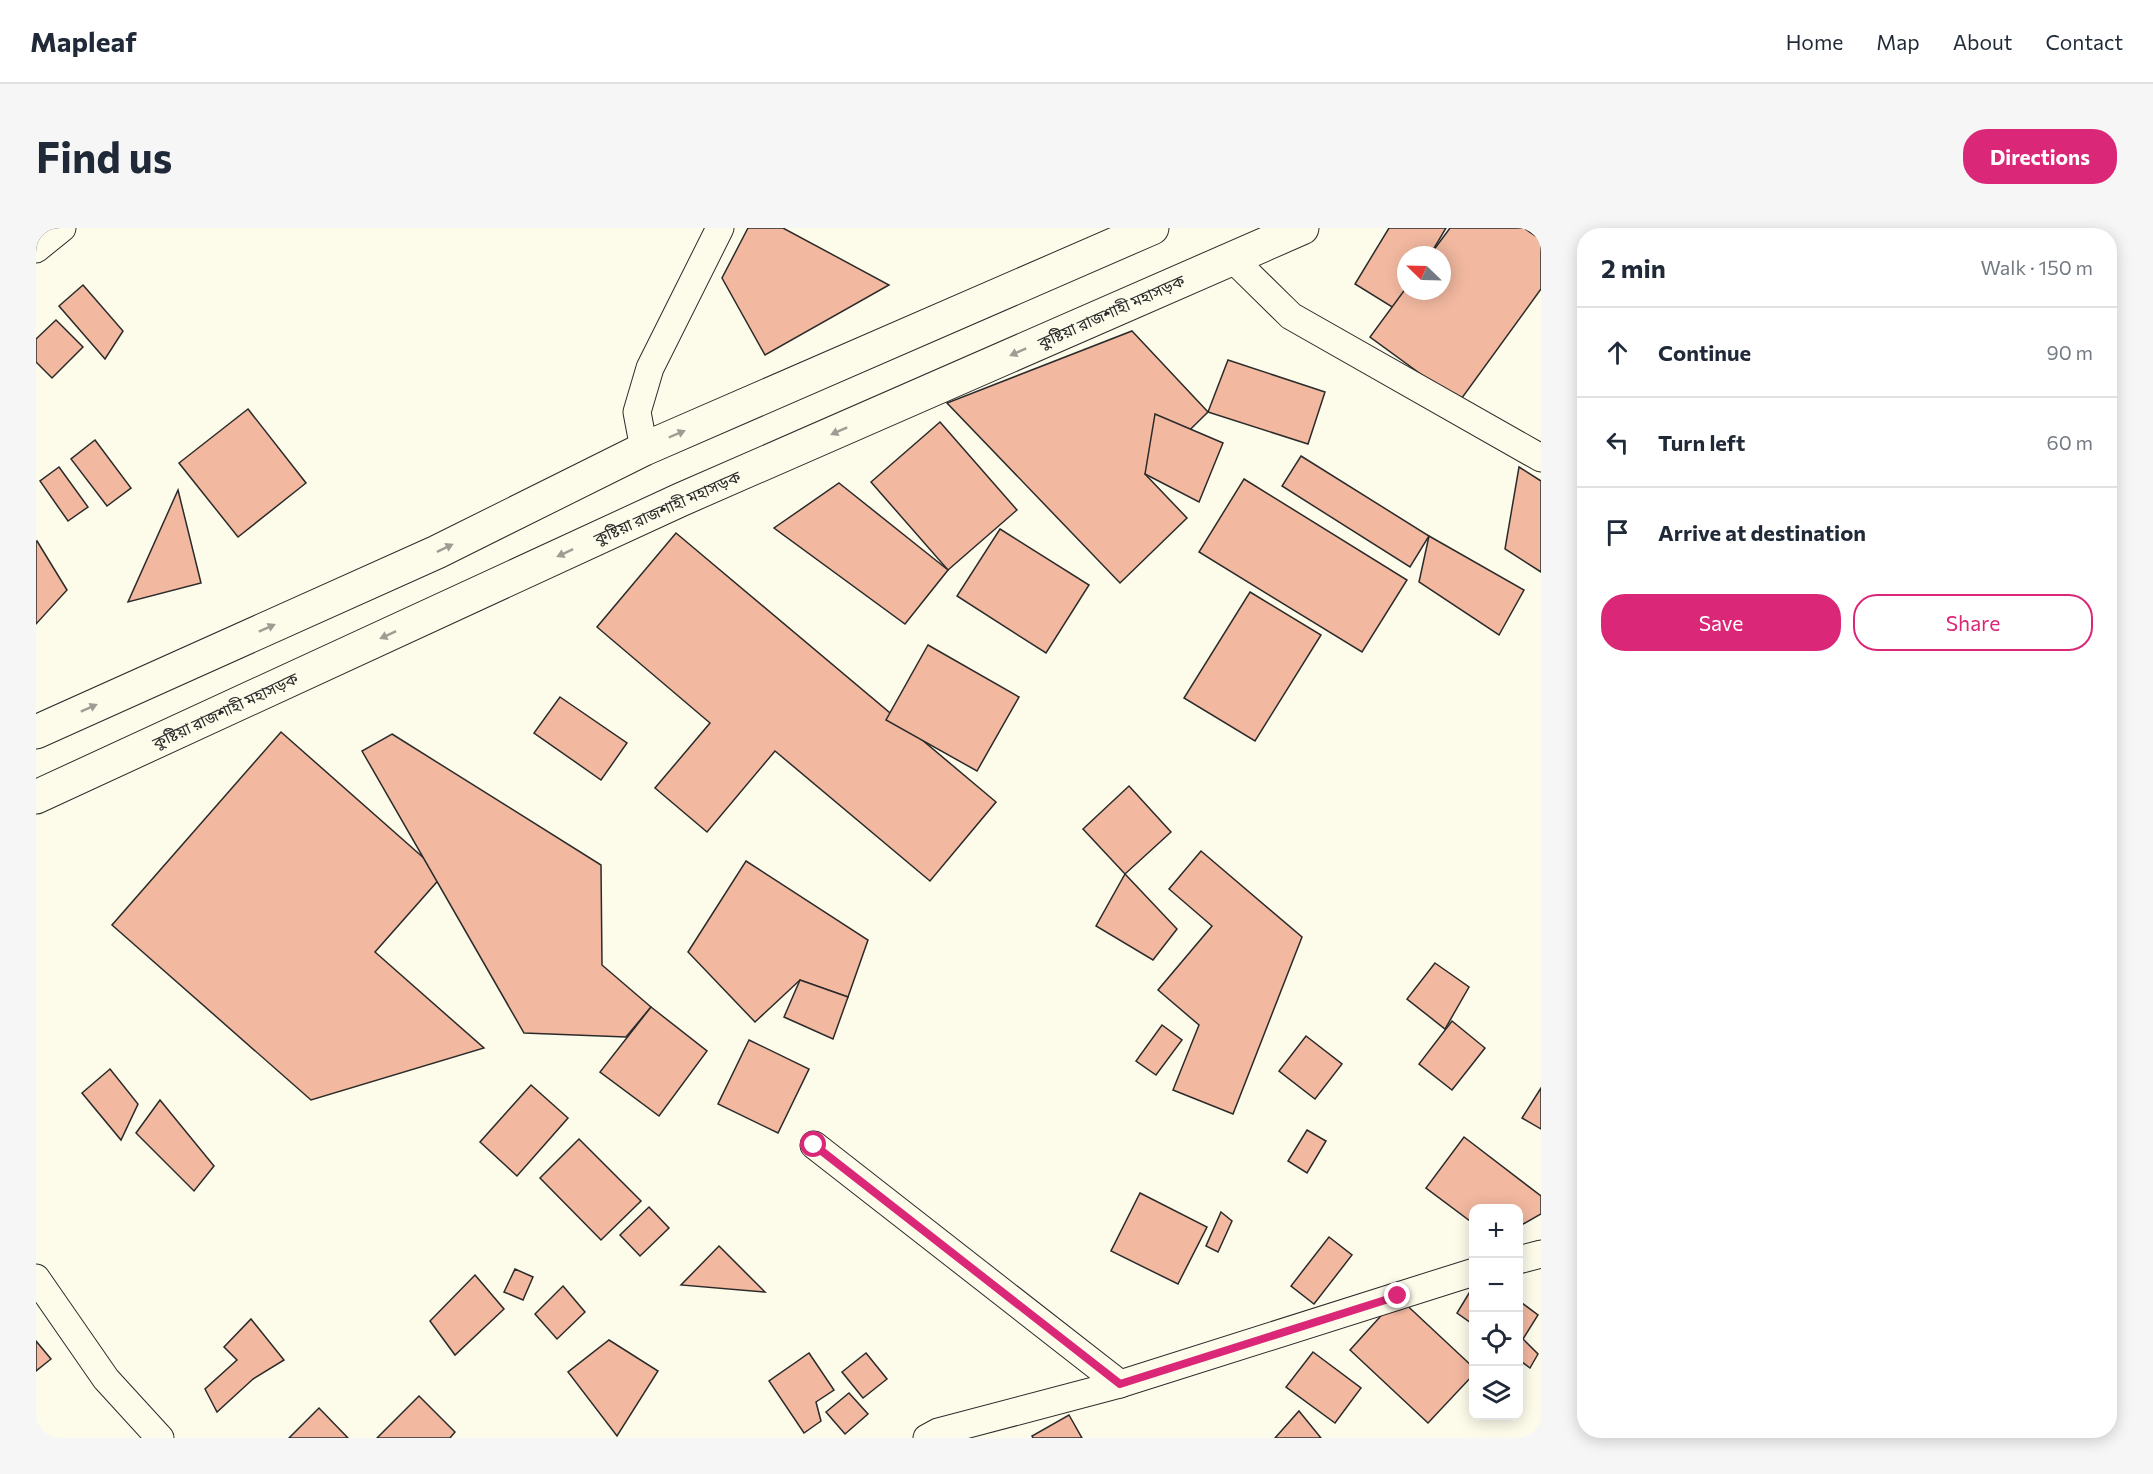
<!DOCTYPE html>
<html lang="en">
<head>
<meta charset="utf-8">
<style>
  :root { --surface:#fff; --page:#f6f6f7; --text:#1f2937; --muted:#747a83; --line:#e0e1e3; --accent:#db2777 }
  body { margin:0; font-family:Commissioner,"Noto Sans Bengali",sans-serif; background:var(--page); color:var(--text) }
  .controls { position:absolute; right:18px; bottom:18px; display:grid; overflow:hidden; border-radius:12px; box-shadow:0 3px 15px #0003 }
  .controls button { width:54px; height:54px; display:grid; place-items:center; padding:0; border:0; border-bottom:2px solid var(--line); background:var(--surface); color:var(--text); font:30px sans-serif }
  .compass { position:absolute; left:1361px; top:18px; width:54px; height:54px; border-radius:50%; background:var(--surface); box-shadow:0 3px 15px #0003; rotate:293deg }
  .stop { position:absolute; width:18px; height:18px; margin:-14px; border:4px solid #db2777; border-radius:50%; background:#fff }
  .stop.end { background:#db2777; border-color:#fff; box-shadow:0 2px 6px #0008 }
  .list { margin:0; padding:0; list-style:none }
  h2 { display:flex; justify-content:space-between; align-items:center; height:78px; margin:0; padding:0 24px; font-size:26px }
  h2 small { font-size:20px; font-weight:400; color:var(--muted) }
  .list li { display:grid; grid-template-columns:39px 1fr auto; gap:18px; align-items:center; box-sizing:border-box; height:90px; padding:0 24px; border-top:2px solid var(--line) }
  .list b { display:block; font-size:22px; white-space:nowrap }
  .list em { font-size:20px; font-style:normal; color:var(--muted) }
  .actions { display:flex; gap:12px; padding:18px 24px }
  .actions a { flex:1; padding:14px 0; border:2px solid var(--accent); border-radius:24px; text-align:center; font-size:21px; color:var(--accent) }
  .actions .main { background:var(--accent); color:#fff }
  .icon { flex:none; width:33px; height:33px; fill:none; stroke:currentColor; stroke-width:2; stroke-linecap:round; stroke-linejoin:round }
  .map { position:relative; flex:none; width:1505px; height:1210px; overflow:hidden; border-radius:24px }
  header { display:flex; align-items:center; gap:36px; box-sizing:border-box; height:84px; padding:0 30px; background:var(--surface); border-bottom:2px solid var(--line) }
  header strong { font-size:28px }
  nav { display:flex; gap:33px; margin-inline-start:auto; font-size:21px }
  .intro { display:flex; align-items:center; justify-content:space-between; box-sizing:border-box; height:144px; padding:0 36px }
  h1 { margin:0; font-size:42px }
  .button { padding:15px 27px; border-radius:24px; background:var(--accent); color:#fff; font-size:21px; font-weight:700 }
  main { display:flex; gap:36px; padding:0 36px }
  aside { flex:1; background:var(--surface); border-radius:24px; box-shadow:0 3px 15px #0003 }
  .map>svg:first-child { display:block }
  .building { fill:#f2b8a0; stroke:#2b2b2b; stroke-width:1.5 }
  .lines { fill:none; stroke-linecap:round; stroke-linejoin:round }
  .minor-casing { stroke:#2b2b2b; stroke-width:29 }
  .trunk-casing { stroke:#2b2b2b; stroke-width:35 }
  .minor { stroke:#fdfbea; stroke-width:27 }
  .trunk { stroke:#fdfbea; stroke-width:33 }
  .oneway { fill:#9e9d94 }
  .route { stroke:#db2777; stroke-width:8 }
  .labels { text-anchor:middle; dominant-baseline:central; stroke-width:4.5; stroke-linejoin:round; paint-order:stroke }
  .street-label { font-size:16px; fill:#2b2b2b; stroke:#fdfbea }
</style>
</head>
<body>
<header>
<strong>Mapleaf</strong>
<nav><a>Home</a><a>Map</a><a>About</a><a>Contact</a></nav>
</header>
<div class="intro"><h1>Find us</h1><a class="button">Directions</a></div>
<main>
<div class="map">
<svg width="1505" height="1210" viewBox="0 0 1505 1210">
  <rect width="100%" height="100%" fill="#fdfbea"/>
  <!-- building -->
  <g class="building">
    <path d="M712,0H747L853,57L729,127L686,50Z"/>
    <path d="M1353,0H1410L1394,27H1370L1372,63L1361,82L1319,56Z"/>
    <path d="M1414,0H1488L1505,12V61L1423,174L1334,109L1370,60V63H1406V27H1394Z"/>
    <path d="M47,57L87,103L69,131L23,78Z"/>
    <path d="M20,92L47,119L16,150L0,134V111Z"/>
    <path d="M1096,103L1172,184L1109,246L1151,290L1084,355L911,175Z"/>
    <path d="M1192,132L1289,164L1272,216L1172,184Z"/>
    <path d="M212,181L270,255L202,309L143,235Z"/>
    <path d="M1119,186L1187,215L1163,274L1109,246Z"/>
    <path d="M904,194L981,282L912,342L835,254Z"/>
    <path d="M59,212L95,260L71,278L35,231Z"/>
    <path d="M1265,228L1393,308L1374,339L1246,258Z"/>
    <path d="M23,239L52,279L32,293L4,253Z"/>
    <path d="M1483,239L1505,253V344L1469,321Z"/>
    <path d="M1208,251L1371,352L1326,424L1163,324Z"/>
    <path d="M803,255L912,342L869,396L738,300Z"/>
    <path d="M142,262L165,355L92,374Z"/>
    <path d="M964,301L1053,357L1010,425L921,368Z"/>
    <path d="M640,305L960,574L894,653L739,523L671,604L619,560L674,495L561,399Z"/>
    <path d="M1393,308L1488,362L1463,407L1383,354Z"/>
    <path d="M1,313L31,362L0,396V314Z"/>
    <path d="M1214,364L1285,407L1219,513L1148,470Z"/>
    <path d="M892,417L983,469L941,543L850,492Z"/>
    <path d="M524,469L591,515L565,552L498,505Z"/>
    <path d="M245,504L407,647L339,724L448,820L275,872L76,697Z"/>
    <path d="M356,506L565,637L566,737L615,779L590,809L488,805L326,523Z"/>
    <path d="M1093,558L1135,604L1089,646L1047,601Z"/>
    <path d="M1165,623L1266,709L1197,886L1137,862L1163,797L1122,762L1176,698L1133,661Z"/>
    <path d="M710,633L832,712L812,769L764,752L719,794L652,724Z"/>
    <path d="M1089,646L1141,701L1117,732L1060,698Z"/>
    <path d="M1399,735L1433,759L1409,801L1371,771Z"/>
    <path d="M764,752L812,769L797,811L748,789Z"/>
    <path d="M615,779L671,823L623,888L564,844Z"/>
    <path d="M1416,793L1449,820L1416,862L1383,836Z"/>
    <path d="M1126,797L1146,812L1120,847L1100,833Z"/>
    <path d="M1270,808L1306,836L1279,871L1243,843Z"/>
    <path d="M713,812L773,841L742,905L682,876Z"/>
    <path d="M74,841L102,876L85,912L46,865Z"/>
    <path d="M495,857L532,890L481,948L444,914Z"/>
    <path d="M1505,860V901L1486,890Z"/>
    <path d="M124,872L178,938L158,963L100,905Z"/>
    <path d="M1271,902L1290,913L1271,945L1252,933Z"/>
    <path d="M1428,909L1505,968V986L1482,999V980H1438V996L1390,960Z"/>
    <path d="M543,911L605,973L565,1012L504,950Z"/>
    <path d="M1104,965L1171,999L1142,1056L1075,1023Z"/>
    <path d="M613,979L633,1000L604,1028L584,1007Z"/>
    <path d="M1185,984L1196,993L1182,1024L1170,1018Z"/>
    <path d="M1293,1009L1316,1027L1278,1076L1255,1058Z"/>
    <path d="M683,1018L729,1064L645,1057Z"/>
    <path d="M479,1041L497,1049L487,1072L468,1064Z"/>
    <path d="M439,1047L468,1081L419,1127L394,1093Z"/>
    <path d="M1438,1057V1097L1421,1085Z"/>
    <path d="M527,1058L549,1084L521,1111L499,1086Z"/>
    <path d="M1362,1069L1438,1140V1146L1392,1195L1314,1122Z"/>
    <path d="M1482,1072L1502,1087L1487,1111L1502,1126L1494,1140L1482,1131Z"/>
    <path d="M215,1091L248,1132L217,1151L181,1184L169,1161L201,1132L188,1119Z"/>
    <path d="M573,1112L622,1143L581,1208L532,1144Z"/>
    <path d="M0,1113L15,1131L0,1143Z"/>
    <path d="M1277,1124L1325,1160L1299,1195L1250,1159Z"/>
    <path d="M773,1125L798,1162L780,1174L785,1193L768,1205L733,1153Z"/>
    <path d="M830,1125L851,1151L827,1170L806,1144Z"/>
    <path d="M813,1165L832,1186L809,1206L790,1184Z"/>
    <path d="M383,1168L419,1204L414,1210H341Z"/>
    <path d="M283,1180L312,1210H253Z"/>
    <path d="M1263,1183L1285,1210H1239Z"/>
    <path d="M1033,1187L1046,1210H997L996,1208Z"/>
  </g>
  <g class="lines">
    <defs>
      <g id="minor">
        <path d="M0,21L26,0"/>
        <path d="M1196,30L1255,88L1505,230"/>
        <path d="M608,221L601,184L614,140L684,0"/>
        <path d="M778,917L1084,1156"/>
        <path d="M1482,1032L1505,1026"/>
        <path d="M0,1050L70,1151L124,1210"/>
        <path d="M891,1210L902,1204L1084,1156L1438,1044"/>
      </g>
      <g id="trunk">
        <path d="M0,504L401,324L608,221L1116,0"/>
        <path d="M0,569L644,272L1266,0"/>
      </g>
    </defs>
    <!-- minor casing -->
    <use href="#minor" class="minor-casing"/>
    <!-- trunk casing -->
    <use href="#trunk" class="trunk-casing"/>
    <!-- minor -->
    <use href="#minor" class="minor"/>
    <!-- trunk -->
    <use href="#trunk" class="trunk"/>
  </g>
  <!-- one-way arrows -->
  <defs><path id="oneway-solid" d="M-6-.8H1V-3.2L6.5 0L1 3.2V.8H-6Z" transform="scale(1.5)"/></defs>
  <g class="oneway">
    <use href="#oneway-solid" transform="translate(982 124) rotate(156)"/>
    <use href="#oneway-solid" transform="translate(803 203) rotate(156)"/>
    <use href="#oneway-solid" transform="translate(641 206) rotate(-23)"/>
    <use href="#oneway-solid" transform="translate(409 320) rotate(-26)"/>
    <use href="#oneway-solid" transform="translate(529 325) rotate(155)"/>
    <use href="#oneway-solid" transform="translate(231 400) rotate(-24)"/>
    <use href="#oneway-solid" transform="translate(352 407) rotate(155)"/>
    <use href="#oneway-solid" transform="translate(53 480) rotate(-24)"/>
  </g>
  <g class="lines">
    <!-- route -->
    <path class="route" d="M778,917L1084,1156L1362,1068"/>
  </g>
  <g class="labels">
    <!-- street labels -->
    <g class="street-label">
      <text transform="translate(1075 83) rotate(-24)">কুষ্টিয়া রাজশাহী মহাসড়ক</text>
      <text transform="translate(631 279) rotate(-24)">কুষ্টিয়া রাজশাহী মহাসড়ক</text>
      <text transform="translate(189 482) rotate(-25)">কুষ্টিয়া রাজশাহী মহাসড়ক</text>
    </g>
  </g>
</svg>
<div class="controls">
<button>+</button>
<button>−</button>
<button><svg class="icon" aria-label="locate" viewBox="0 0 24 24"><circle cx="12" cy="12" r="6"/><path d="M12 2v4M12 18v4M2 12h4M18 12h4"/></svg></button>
<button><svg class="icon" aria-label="layers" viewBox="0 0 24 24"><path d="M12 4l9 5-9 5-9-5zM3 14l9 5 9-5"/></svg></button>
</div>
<svg class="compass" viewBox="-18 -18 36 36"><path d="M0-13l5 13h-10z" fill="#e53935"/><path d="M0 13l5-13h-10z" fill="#747a83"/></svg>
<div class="stop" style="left:778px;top:917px"></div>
<div class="stop end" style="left:1362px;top:1068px"></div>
</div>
<aside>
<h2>2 min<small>Walk · 150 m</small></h2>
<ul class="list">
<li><svg class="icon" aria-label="ahead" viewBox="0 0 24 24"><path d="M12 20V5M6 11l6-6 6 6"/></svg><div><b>Continue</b></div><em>90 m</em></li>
<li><svg class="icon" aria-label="left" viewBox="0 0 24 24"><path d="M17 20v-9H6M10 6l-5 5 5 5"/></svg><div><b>Turn left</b></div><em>60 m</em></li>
<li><svg class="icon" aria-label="arrive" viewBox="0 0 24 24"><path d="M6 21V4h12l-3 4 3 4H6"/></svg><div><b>Arrive at destination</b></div></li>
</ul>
<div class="actions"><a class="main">Save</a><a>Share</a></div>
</aside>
</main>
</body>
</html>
